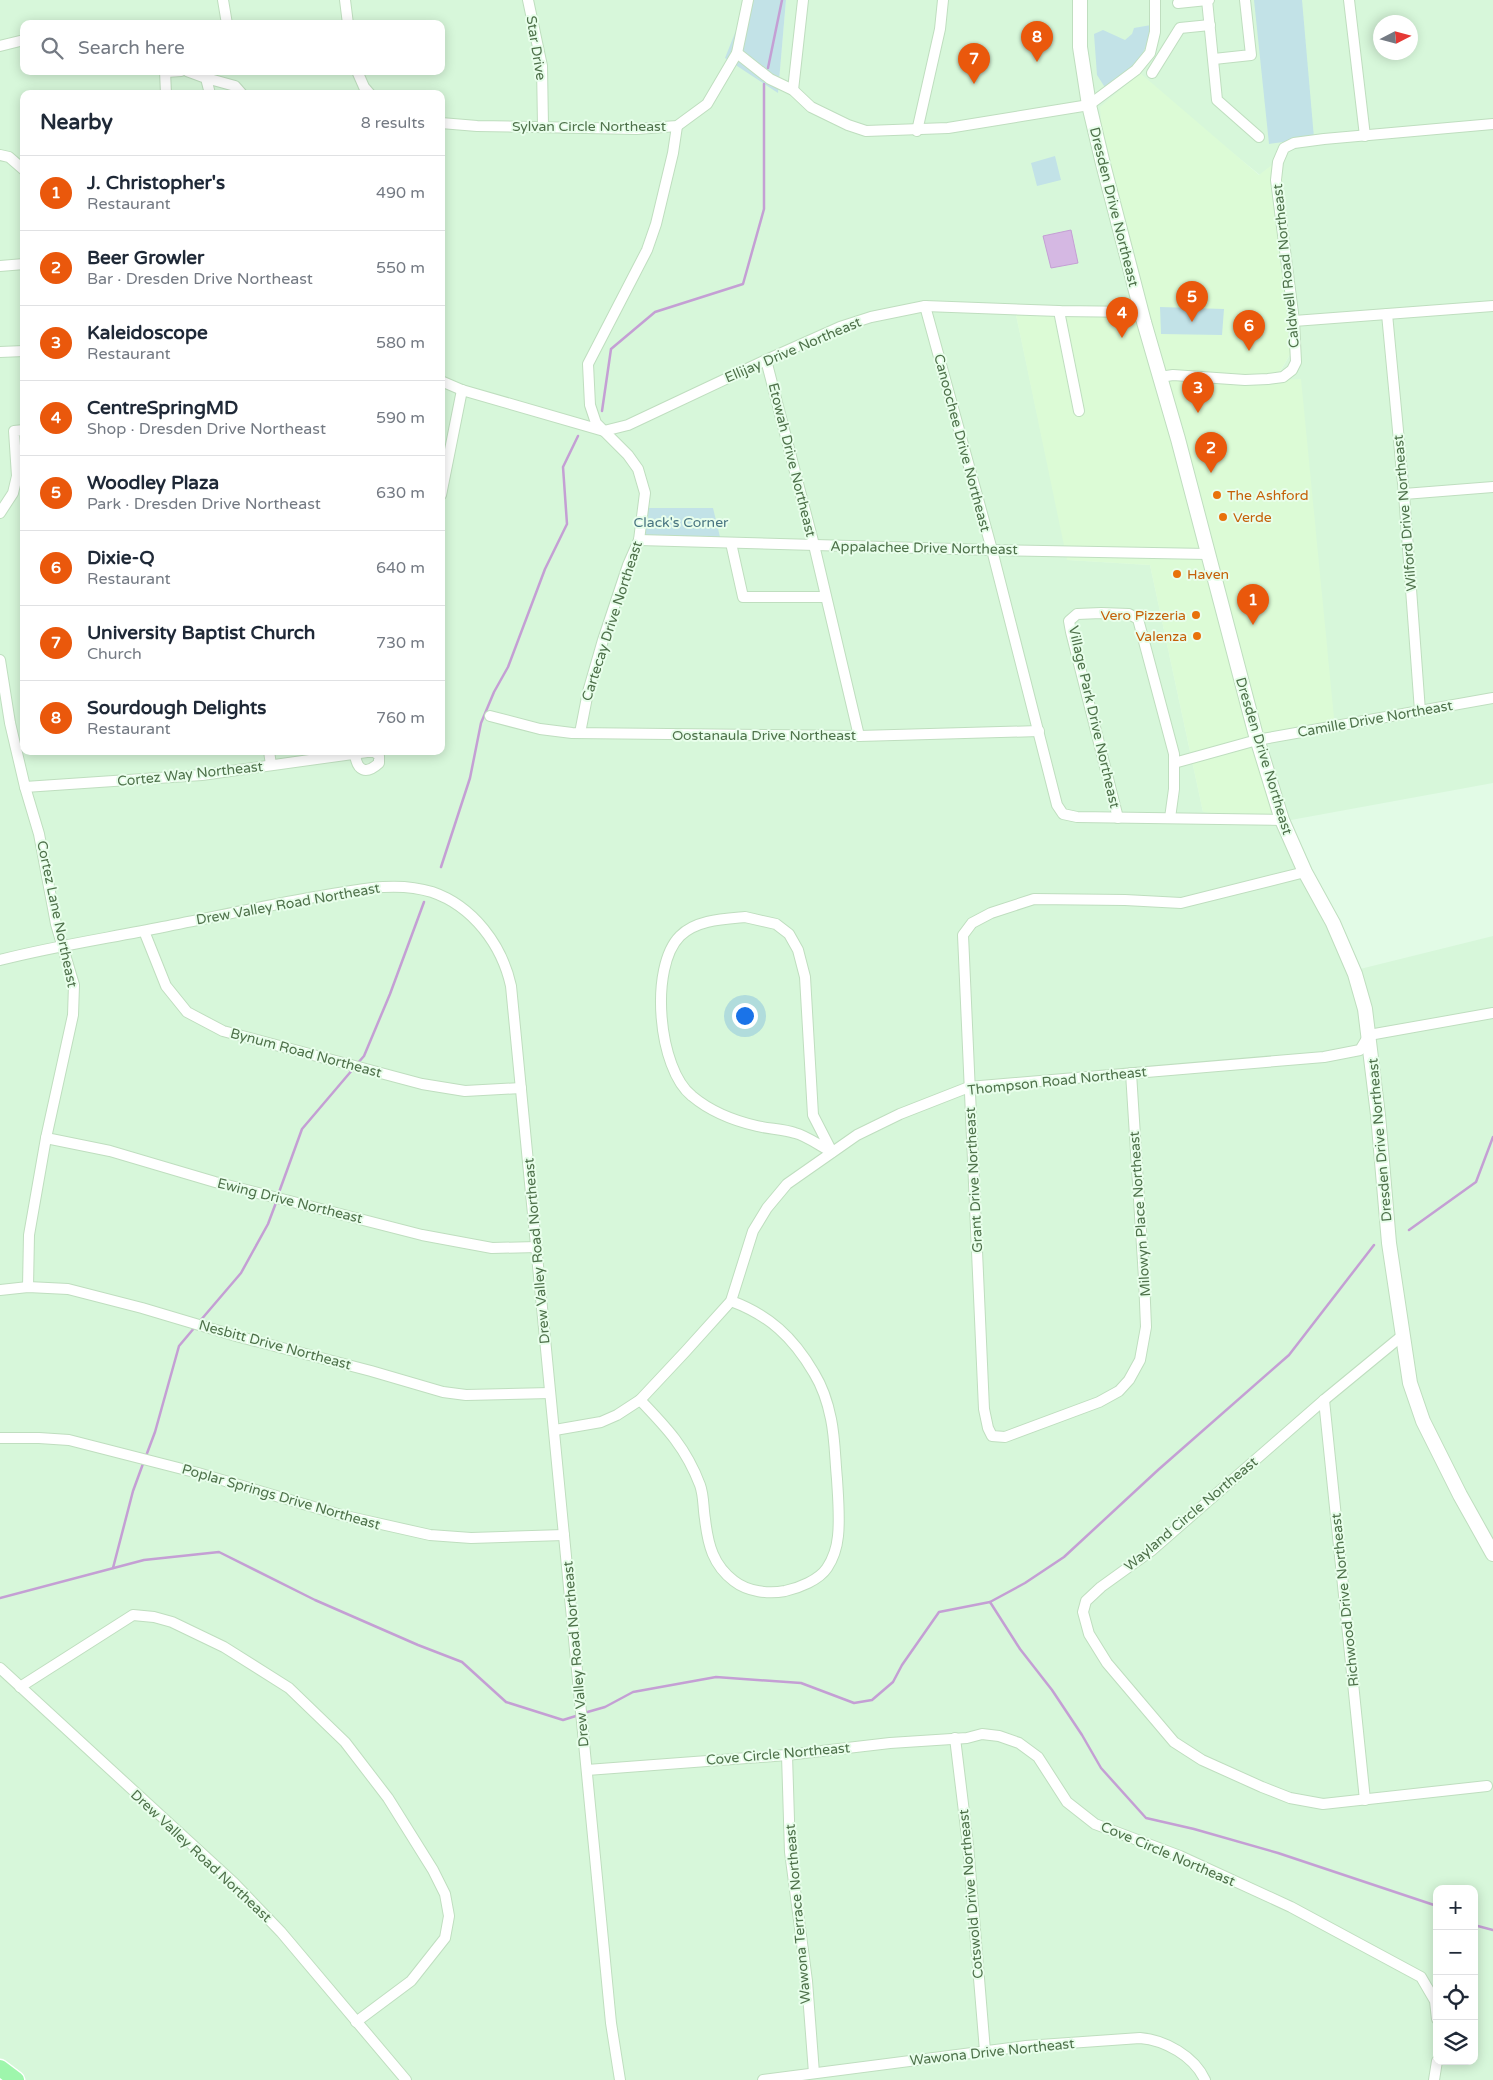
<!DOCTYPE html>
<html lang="en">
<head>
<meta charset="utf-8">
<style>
  :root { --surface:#fff; --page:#f6f6f7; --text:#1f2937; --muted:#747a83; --line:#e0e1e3; --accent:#ea580c }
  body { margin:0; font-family:"Varela Round",sans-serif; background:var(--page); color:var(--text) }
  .controls { position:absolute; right:15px; bottom:15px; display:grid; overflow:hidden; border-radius:10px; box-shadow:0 2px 12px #0003 }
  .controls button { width:45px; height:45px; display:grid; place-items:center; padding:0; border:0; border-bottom:1px solid var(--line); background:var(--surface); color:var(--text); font:25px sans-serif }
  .compass { position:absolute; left:1373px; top:15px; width:45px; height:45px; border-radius:50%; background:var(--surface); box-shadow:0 2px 12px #0003; rotate:84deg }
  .you { position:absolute; left:744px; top:1015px; width:18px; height:18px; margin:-12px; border:4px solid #fff; border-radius:50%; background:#1a73e8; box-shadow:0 0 0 8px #1a73e833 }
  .badge { display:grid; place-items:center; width:32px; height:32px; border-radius:50%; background:var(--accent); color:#fff; font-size:16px; font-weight:700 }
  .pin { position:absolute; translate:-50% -41px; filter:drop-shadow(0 1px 2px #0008) }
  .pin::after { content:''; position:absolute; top:26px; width:18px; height:15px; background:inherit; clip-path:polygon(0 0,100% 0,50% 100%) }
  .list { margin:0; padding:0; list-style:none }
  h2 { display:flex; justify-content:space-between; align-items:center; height:65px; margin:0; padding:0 20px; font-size:21px }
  h2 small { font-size:16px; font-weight:400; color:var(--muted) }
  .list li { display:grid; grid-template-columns:32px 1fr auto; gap:15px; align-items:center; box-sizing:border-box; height:75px; padding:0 20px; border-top:1px solid var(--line) }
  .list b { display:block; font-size:19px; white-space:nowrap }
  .list p { margin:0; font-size:16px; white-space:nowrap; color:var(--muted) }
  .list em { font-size:16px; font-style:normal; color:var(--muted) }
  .icon { flex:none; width:28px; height:28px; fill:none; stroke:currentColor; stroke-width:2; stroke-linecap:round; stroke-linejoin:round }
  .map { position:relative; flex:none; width:1493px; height:2080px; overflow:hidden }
  .search { position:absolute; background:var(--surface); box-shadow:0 2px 12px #0003; left:20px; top:20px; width:425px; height:55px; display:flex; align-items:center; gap:12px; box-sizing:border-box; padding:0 18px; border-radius:10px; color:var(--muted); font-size:19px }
  .panel { position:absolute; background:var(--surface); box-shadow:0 2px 12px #0003; left:20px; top:90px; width:425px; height:665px; border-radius:10px }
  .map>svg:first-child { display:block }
  .residential { fill:#d7f7da; fill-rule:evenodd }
  .commercial { fill:#dcfbd6 }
  .green { fill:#c2e2e7 }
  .water { fill:#d5b8e3; stroke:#c49fd4 }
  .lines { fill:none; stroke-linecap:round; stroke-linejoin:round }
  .stream { stroke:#c49fd4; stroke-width:2.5 }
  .minor-casing { stroke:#bfdebf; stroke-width:12 }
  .tertiary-casing { stroke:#bfdebf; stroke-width:16 }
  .primary-casing { stroke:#fff; stroke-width:19 }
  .minor { stroke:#fff; stroke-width:10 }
  .tertiary { stroke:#fff; stroke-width:14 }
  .primary { stroke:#9ef6ac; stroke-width:16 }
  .food-dot { fill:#e8710a; stroke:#e8feeb; stroke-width:2 }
  .labels { text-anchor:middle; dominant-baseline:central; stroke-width:4; stroke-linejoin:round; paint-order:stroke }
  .street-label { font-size:14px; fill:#4e714a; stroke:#e8feeb }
  .food-label { font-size:14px; fill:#c56008; stroke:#e8feeb; text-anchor:start }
  .park-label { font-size:14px; fill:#487481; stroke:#e8feeb }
</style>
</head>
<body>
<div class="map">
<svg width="1493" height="2080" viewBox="0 0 1493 2080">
  <rect width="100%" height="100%" fill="#e2fbe6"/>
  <!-- residential -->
  <path class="residential" d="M0,0H744L778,92L786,0H1493V783L1280,822L1348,972L1493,936V2080H0ZM1380,22H1410V52H1380ZM24,24H441V71H24ZM24,94H441V751H24ZM1218,141L1260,175L1281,158L1296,344L1275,381L1301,380L1256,740L1203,812L1150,565L1068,560L1015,310L1135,317L1131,303L1117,220ZM1437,1889H1474V2061H1437Z"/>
  <!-- commercial -->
  <path class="commercial" d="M1140,73L1259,175L1281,158L1296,344L1275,380L1301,379L1335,728L1257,740L1280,822L1203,812L1150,565L1067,560L1015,310L1134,317L1117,220L1104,172L1100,107Z"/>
  <!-- green -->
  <g class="green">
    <path d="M744,0H786L778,93L725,58L745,8Z"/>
    <path d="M1254,0H1302L1314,138L1269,144Z"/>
    <path d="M1151,25C1145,62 1134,67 1106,89L1097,75L1094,34L1103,30L1125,40L1132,34L1134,28Z"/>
    <path d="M1055,156L1061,180L1037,186L1031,163Z"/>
    <path d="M1160,307L1224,309L1222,335L1161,334Z"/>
    <path d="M647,508H713L720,537H643Z"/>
  </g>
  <!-- water -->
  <path class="water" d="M1071,230L1078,263L1051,268L1043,236Z"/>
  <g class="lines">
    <!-- stream -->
    <g class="stream">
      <path d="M768,68L782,0"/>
      <path d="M602,411L611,349L655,312L743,284L764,209V84"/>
      <path d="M441,867L470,778L481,723L494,692L508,667L545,569L567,524L563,467L578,436"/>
      <path d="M357,1064L364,1056L390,994L424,902"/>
      <path d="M278,1195L302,1129L353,1069"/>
      <path d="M1409,1230L1476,1182L1493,1137"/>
      <path d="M200,1321L241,1273L268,1224L277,1200"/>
      <path d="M146,1456L155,1432L179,1346L195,1327"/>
      <path d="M113,1568L133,1491L144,1461"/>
      <path d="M0,1598L144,1560L219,1552L315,1600L418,1645L462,1662L506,1702L563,1720L579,1715"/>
      <path d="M990,1602L1020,1649L1052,1690L1082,1735L1101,1768L1146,1818L1194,1829L1278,1853L1437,1906"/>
      <path d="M584,1713L605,1707L633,1692L716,1677L801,1683L854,1703L872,1700L893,1682L902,1665L939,1612L990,1602L1025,1583L1064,1557L1158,1470L1289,1355L1374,1245"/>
      <path d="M1474,1925L1493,1930"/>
    </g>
    <defs>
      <g id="minor">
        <path d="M223,0L227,24"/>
        <path d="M345,0L348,24"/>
        <path d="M528,0L542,66L543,126"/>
        <path d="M1209,0H1207L1217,100L1259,137"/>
        <path d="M1349,0L1365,136"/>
        <path d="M1178,3L1207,0"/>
        <path d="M0,46L24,40"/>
        <path d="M737,53L770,79L793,90L811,107L848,125L866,131L948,128L1089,105L1136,70L1150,53L1155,32V0"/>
        <path d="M1214,59L1251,55L1245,0"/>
        <path d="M165,71L166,94"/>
        <path d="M187,71L206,78L210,94"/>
        <path d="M210,71L206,78L235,86L242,94"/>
        <path d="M357,71L364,87L370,94"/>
        <path d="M166,72L181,71"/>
        <path d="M1152,73L1180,28L1210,25"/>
        <path d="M793,90L803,0"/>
        <path d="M441,123L477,126L637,129L677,126L707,104L737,53L748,0"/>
        <path d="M917,131L940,29L943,0"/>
        <path d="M0,155L9,157L24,170"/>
        <path d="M0,266L24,264"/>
        <path d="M925,306L992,550L1057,805L1063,814L1077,817L1282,820"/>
        <path d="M1059,311L1079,411"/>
        <path d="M1387,314L1404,494L1420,711"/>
        <path d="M1294,321L1493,306"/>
        <path d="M0,352L24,351"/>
        <path d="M766,360L814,545L859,736"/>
        <path d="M1160,377L1173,375L1245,380L1268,379L1283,377L1292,370L1296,362L1294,321L1276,180L1278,162L1284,148L1294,143L1324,139L1493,124"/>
        <path d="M441,381L462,390L604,431L628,425L766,360L840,327L871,317L925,306L1059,311L1141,312"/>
        <path d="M1404,494L1493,487"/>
        <path d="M441,495L462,390"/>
        <path d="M0,513L13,493L17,476L14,431L24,430"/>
        <path d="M639,540L992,550L1208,554"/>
        <path d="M731,543L743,597H826"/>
        <path d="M0,660L10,723L25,787L39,834L56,924L74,985L73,1015L46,1138L29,1235L28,1287"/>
        <path d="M490,716L540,729L572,733L859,736L1039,731"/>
        <path d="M580,733L588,692L603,640L628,565L639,540L645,493L638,469L628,455L596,423L590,405L588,364L647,250L656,224L673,153L677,126"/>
        <path d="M269,751L271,765"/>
        <path d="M1174,763L1257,740L1493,698"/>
        <path d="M25,787L202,775L367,752H375L379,756V763C366,775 357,771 355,754"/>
        <path d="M1118,818L1071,632L1069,621L1077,614L1101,613L1129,614L1138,619L1174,754V789L1170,818"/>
        <path d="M745,917L776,924L789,934L798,950L805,977L813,1115L832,1152C820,1146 807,1136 795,1133C783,1129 769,1129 757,1126C735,1121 710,1111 692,1096C658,1069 649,967 680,936C696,920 723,919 745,917Z"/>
        <path d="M144,931L166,986L187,1012L223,1031L422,1084L465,1091L521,1088"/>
        <path d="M0,960C54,946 109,938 163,927C214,917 264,906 315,897C353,891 394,880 432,892C473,906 502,945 511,986L611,2023L620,2080"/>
        <path d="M1131,1073L1144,1278L1146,1327L1140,1360L1129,1380L1119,1391L1099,1402L1005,1437L992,1436L988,1428L984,1409L963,935L972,923L991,913L1034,899L1125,900L1181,903L1305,872"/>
        <path d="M46,1138L110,1151L215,1182L422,1235L492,1248L537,1247"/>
        <path d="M0,1290L28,1287L68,1289L142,1308L236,1336L371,1371L443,1392L466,1395L550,1393"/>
        <path d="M1403,1335L1324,1400L1151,1551L1101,1587L1086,1601L1083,1612L1089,1634L1107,1663L1174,1742L1202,1760L1262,1787L1290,1798L1323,1804L1487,1786"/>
        <path d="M640,1400C667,1428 686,1448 700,1485C704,1496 703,1508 705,1519C708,1545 713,1565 734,1581C748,1592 769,1594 785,1591C799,1588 819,1580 827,1568C833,1559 837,1546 838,1536C840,1517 838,1497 837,1479C835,1459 835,1438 831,1419C828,1404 822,1386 814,1373C793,1337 769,1315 731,1301"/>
        <path d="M1324,1400L1365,1800"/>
        <path d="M555,1430L601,1422L617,1415L640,1400L685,1352L731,1301L753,1231L767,1208L787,1184L857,1135L900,1114L969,1087L1324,1057L1360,1050L1369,1035L1493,1013"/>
        <path d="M0,1438H39L69,1440L198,1473L341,1515L430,1535L471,1538L564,1535"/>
        <path d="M0,1668L234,1883L281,1932L406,2080"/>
        <path d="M20,1687L133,1615L154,1617L172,1622L224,1647L289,1688L345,1742L388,1798L433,1870L445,1894L449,1916L445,1938L411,1981L356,2022"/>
        <path d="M955,1738L968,1845L985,2051"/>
        <path d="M787,1755L790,1852L807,1981L814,2073"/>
        <path d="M587,1770L787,1755L890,1743L967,1738L982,1734L999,1736L1019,1743L1038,1757L1067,1802L1095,1824L1180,1856L1291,1907L1421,1977L1435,2001L1437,2019"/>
        <path d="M763,2080L1026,2046L1140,2038C1165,2040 1194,2056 1205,2080"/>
        <path d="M1434,2080L1437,2061"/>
      </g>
      <path id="tertiary" d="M1080,0V47L1089,105L1103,164L1144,322L1178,439L1255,732L1282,820L1305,872L1333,923L1355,974L1365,1009L1378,1115L1389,1243L1410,1383L1423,1421L1460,1495L1493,1554"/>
      <path id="primary" d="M0,2068L16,2080"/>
    </defs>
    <!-- minor casing -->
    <use href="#minor" class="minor-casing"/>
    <!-- tertiary casing -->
    <use href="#tertiary" class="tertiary-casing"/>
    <!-- primary casing -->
    <use href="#primary" class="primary-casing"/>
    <!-- minor -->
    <use href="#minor" class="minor"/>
    <!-- tertiary -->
    <use href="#tertiary" class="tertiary"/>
    <!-- primary -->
    <use href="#primary" class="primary"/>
  </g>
  <!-- markers -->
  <g class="food-dot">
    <circle cx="1217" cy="495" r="5"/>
    <circle cx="1223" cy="517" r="5"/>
    <circle cx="1177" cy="574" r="5"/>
    <circle cx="1196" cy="615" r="5"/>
    <circle cx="1197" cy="636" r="5"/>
  </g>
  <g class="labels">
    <!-- street labels -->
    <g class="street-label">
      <text transform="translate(536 48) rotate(81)">Star Drive</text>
      <text x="589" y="126">Sylvan Circle Northeast</text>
      <text transform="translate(1114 207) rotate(76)">Dresden Drive Northeast</text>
      <text transform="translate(1286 266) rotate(-96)">Caldwell Road Northeast</text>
      <text transform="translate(793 350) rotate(-23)">Ellijay Drive Northeast</text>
      <text transform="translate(962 443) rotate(75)">Canoochee Drive Northeast</text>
      <text transform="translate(792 460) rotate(76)">Etowah Drive Northeast</text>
      <text transform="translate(1405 513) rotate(-95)">Wilford Drive Northeast</text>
      <text transform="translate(924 548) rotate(1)">Appalachee Drive Northeast</text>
      <text transform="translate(612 621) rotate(-72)">Cartecay Drive Northeast</text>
      <text transform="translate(1094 717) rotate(77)">Village Park Drive Northeast</text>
      <text transform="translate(1375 719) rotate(-10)">Camille Drive Northeast</text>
      <text x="764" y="735">Oostanaula Drive Northeast</text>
      <text transform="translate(1264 756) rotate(73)">Dresden Drive Northeast</text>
      <text transform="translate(190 774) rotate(-6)">Cortez Way Northeast</text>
      <text transform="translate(288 904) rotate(-10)">Drew Valley Road Northeast</text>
      <text transform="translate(57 914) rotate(78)">Cortez Lane Northeast</text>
      <text transform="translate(306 1053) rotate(15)">Bynum Road Northeast</text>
      <text transform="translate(1057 1081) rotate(-6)">Thompson Road Northeast</text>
      <text transform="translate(1380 1140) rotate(-95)">Dresden Drive Northeast</text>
      <text transform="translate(974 1180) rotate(-93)">Grant Drive Northeast</text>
      <text transform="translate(290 1201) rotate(14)">Ewing Drive Northeast</text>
      <text transform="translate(1140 1214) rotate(-94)">Milowyn Place Northeast</text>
      <text transform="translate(537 1251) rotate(-95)">Drew Valley Road Northeast</text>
      <text transform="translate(275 1345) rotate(15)">Nesbitt Drive Northeast</text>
      <text transform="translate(281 1497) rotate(16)">Poplar Springs Drive Northeast</text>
      <text transform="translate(1191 1514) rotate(-40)">Wayland Circle Northeast</text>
      <text transform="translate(1345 1600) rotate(-96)">Richwood Drive Northeast</text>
      <text transform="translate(576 1654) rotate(-95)">Drew Valley Road Northeast</text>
      <text transform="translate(778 1754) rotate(-5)">Cove Circle Northeast</text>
      <text transform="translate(1168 1854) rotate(23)">Cove Circle Northeast</text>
      <text transform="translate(201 1856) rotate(43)">Drew Valley Road Northeast</text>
      <text transform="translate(971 1894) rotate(-95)">Cotswold Drive Northeast</text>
      <text transform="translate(798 1914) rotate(-95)">Wawona Terrace Northeast</text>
      <text transform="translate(992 2052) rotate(-6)">Wawona Drive Northeast</text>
    </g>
    <!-- food labels -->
    <g class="food-label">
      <text x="1227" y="495">The Ashford</text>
      <text x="1233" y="517">Verde</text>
      <text x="1187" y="574">Haven</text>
      <text x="1186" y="615" text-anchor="end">Vero Pizzeria</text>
      <text x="1187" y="636" text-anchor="end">Valenza</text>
    </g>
    <!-- park labels -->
    <g class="park-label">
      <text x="681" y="522">Clack's Corner</text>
    </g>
  </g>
</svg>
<div class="controls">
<button>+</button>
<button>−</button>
<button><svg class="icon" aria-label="locate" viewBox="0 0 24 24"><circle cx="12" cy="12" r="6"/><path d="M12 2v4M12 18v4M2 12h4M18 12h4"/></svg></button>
<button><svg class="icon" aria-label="layers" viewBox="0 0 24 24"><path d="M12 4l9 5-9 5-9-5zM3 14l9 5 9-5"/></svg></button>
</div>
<svg class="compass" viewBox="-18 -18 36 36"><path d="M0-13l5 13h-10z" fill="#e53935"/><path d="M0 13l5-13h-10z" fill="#747a83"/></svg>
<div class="you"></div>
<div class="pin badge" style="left:1253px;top:625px">1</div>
<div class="pin badge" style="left:1211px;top:473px">2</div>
<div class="pin badge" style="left:1198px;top:413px">3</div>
<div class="pin badge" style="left:1122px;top:338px">4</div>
<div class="pin badge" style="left:1192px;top:322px">5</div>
<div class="pin badge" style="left:1249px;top:351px">6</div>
<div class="pin badge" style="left:974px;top:84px">7</div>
<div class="pin badge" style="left:1037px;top:62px">8</div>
<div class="search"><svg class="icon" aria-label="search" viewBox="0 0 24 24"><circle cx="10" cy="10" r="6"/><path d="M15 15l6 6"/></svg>Search here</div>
<section class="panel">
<h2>Nearby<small>8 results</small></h2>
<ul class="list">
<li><span class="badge">1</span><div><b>J. Christopher's</b><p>Restaurant</p></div><em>490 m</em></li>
<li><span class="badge">2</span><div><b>Beer Growler</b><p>Bar · Dresden Drive Northeast</p></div><em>550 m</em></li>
<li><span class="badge">3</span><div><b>Kaleidoscope</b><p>Restaurant</p></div><em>580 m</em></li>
<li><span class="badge">4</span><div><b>CentreSpringMD</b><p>Shop · Dresden Drive Northeast</p></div><em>590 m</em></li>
<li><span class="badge">5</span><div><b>Woodley Plaza</b><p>Park · Dresden Drive Northeast</p></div><em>630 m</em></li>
<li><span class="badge">6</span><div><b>Dixie-Q</b><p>Restaurant</p></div><em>640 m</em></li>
<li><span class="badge">7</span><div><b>University Baptist Church</b><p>Church</p></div><em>730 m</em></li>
<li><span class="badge">8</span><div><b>Sourdough Delights</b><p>Restaurant</p></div><em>760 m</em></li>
</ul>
</section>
</div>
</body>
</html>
